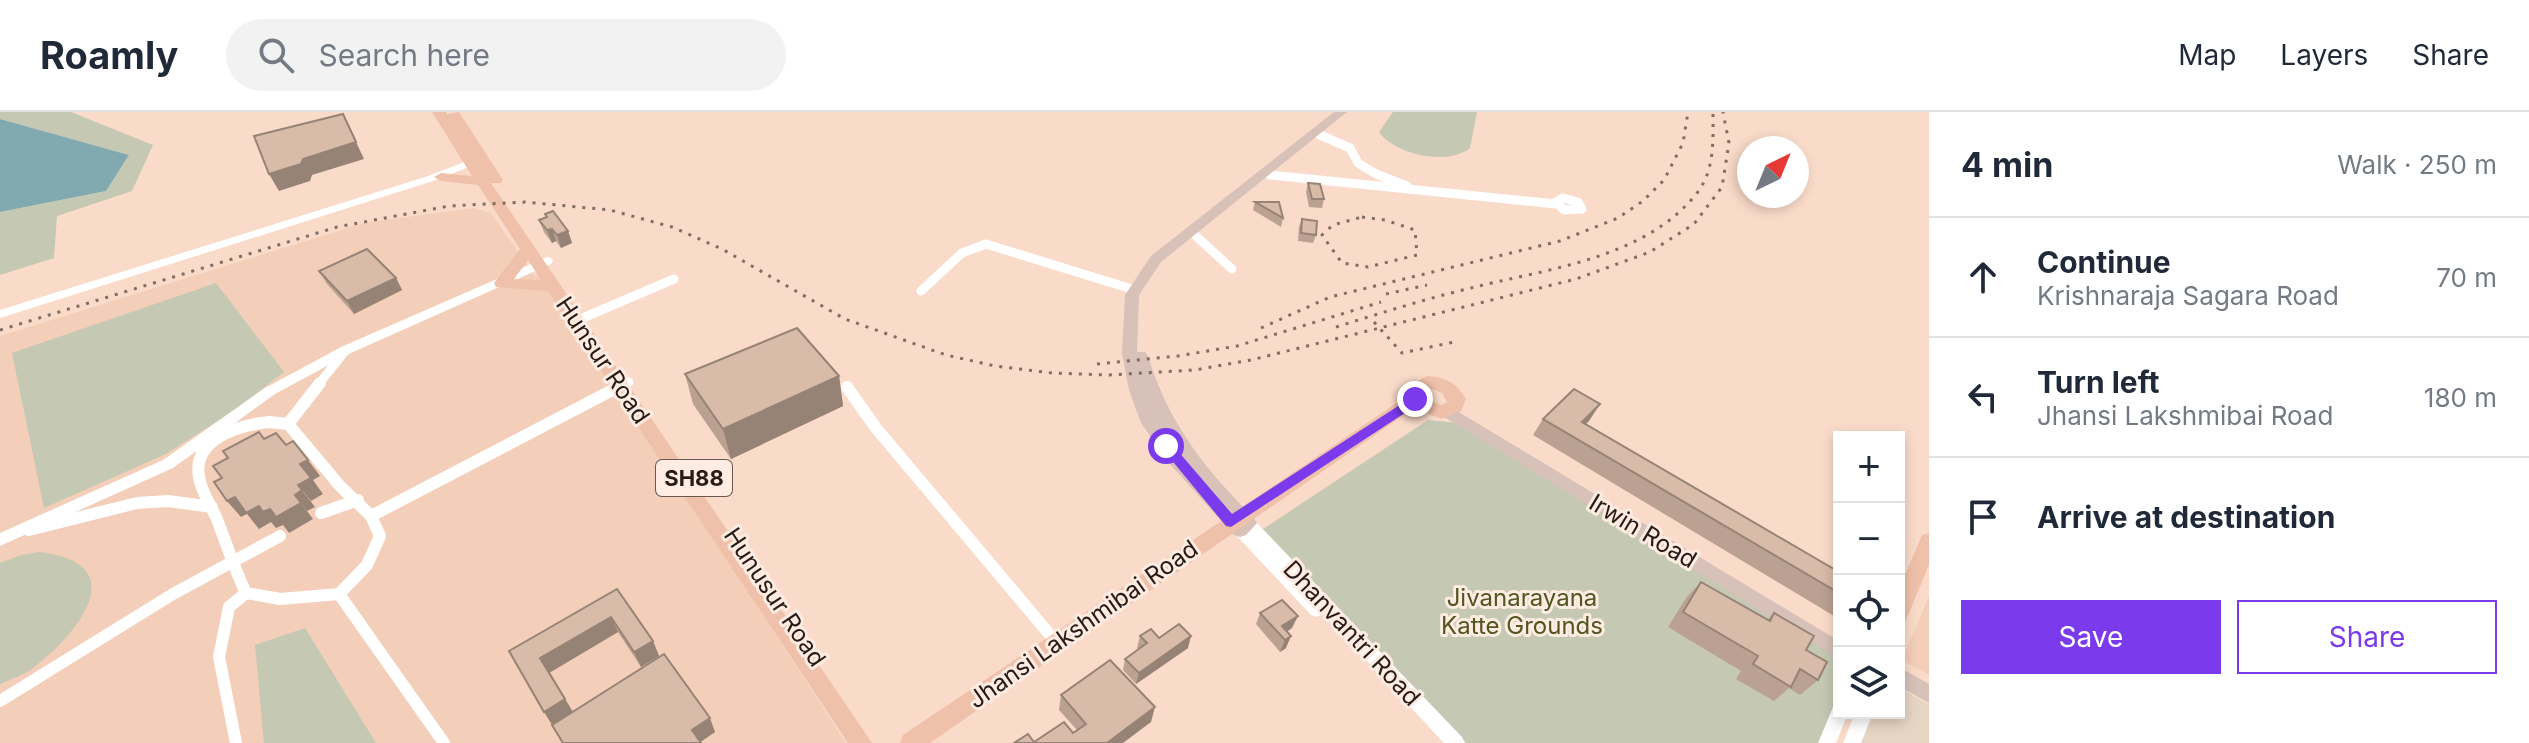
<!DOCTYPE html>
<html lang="en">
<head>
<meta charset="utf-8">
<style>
  :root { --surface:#fff; --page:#f2f2f3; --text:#1f2937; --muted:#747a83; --line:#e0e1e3; --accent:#7c3aed }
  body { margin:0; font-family:Inter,sans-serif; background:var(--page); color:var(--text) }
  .controls { position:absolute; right:24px; bottom:24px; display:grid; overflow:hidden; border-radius:0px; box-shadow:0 4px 12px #0003 }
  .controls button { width:72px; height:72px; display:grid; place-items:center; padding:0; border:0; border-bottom:2px solid var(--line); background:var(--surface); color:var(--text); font:40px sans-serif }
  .compass { position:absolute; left:1737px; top:24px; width:72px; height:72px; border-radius:50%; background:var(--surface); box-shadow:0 4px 12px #0003; rotate:43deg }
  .stop { position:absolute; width:24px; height:24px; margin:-18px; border:6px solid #7c3aed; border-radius:50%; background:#fff }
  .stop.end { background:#7c3aed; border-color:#fff; box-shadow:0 2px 8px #0008 }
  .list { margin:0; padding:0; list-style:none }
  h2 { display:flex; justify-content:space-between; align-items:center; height:104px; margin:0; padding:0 32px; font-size:34px }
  h2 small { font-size:26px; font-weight:400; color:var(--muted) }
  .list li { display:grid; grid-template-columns:52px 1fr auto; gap:24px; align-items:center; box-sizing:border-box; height:120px; padding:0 32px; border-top:2px solid var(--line) }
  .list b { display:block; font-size:30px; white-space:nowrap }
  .list p { margin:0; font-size:26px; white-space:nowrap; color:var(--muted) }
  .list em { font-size:26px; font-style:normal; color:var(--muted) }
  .actions { display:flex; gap:16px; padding:24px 32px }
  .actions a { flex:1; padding:18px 0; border:2px solid var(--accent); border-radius:0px; text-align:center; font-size:28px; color:var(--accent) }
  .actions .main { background:var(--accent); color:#fff }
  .icon { flex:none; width:44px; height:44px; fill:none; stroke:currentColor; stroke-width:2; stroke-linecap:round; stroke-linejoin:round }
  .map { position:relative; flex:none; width:1929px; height:631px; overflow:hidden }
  header { display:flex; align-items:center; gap:48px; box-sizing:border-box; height:112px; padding:0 40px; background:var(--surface); border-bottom:2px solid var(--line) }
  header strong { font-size:38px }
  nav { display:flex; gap:44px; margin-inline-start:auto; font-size:28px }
  .search { width:560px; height:72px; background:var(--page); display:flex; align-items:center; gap:20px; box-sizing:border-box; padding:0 28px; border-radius:44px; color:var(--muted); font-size:30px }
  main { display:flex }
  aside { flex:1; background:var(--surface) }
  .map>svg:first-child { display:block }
  .built { fill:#f3ceb8 }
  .medical { fill:#e7d5c4 }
  .green { fill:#c5c9b3 }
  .water { fill:#80aab0 }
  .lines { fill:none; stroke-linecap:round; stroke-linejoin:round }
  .minor-far1 { stroke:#fff; stroke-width:9 }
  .minor { stroke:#fff; stroke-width:12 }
  .tertiary { fill:#fff; fill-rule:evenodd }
  .secondary { fill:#d7c1b8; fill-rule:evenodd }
  .primary { fill:#efc1aa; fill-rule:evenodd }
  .rail { stroke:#816d63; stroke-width:3; stroke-dasharray:3 7; stroke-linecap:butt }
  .wall { fill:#baa191 }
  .shaded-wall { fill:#978376 }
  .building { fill:#d8bba9; stroke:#978376; stroke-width:2 }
  .route { fill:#7c3aed }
  .labels { text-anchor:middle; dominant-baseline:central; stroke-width:6; stroke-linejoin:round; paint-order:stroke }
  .shield { fill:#feebe1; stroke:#675952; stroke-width:2 }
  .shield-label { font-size:22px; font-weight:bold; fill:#261b15 }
  .street-label { font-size:24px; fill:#261b15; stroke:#feebe1 }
  .park-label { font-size:24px; fill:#4f5620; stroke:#feebe1 }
</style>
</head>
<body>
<header>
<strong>Roamly</strong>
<div class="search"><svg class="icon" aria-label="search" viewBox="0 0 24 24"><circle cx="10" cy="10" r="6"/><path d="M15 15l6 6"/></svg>Search here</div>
<nav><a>Map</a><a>Layers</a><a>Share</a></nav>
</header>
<main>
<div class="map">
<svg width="1929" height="631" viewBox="0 0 1929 631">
  <rect width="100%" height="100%" fill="#fadbca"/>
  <!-- built -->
  <g class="built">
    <path d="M473,96L491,101L535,164L541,162L846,631H0V224L364,111Z"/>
    <path d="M1929,484V563L1902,548Z"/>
  </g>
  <!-- medical -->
  <path class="medical" d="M1899,579H1905L1929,593V631H1859L1871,601H1899Z"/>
  <!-- green -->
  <g class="green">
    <path d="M0,0H71L153,33L132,79L57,104L54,146L0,163V100L106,79L129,43L0,7Z"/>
    <path d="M1393,0H1477L1470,36C1449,54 1395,43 1379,20Z"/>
    <path d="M216,171L284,260L233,299L166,342L44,396L12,241Z"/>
    <path d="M1428,308L1468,312L1839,537V601L1826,631H1466L1263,417Z"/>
    <path d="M39,440C135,451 79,521 33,556C24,563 11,567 0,572V451L21,443Z"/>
    <path d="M305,516L376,631H264L255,533Z"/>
  </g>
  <!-- water -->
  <path class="water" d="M0,7L129,43L106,79L0,100Z"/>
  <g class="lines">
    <!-- minor-far1 -->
    <g class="minor-far1">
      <path d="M1320,23L1350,36L1358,51L1376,62L1407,74"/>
      <path d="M1270,63L1556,92"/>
      <path d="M1563,86L1578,90L1582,97L1564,98L1556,90Z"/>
      <path d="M1196,124L1232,157"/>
      <path d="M921,179L962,141L986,132L1135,178"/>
      <path d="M585,205L674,167"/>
      <path d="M318,273L346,238"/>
      <path d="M623,273L629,270"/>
    </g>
    <!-- minor -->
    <g class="minor">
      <path d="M847,275L876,316L1056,530"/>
      <path d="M269,310L288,312L340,374L371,404L380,424L367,453L339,482L280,487L246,481C234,456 226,430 216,405C210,392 201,379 199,365C192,326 240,313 269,310Z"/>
      <path d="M288,312L320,271"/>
      <path d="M321,401L358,388"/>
      <path d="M371,404L626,271"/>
      <path d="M29,418L137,391L168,389L212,395"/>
      <path d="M339,482L444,631"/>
      <path d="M0,589L173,482L280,424"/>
      <path d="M236,631L219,545L229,495L246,481"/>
    </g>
    <!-- tertiary -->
    <g class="tertiary">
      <path d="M483,43L488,46L487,48L433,69L0,206V198L425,65Z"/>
      <path d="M547,145L551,146L553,149L551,152L351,241L275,282L173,356L0,434V421L163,348L265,276L341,235Z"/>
      <path d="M1248,405L1253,407L1462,625L1465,631H1444L1323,502L1317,505L1311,503L1235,422L1232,418L1235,414L1241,412L1243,407Z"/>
      <path d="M1839,593V601H1848L1836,631H1818L1833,595Z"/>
      <path d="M1855,601H1873L1861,631H1843Z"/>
    </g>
    <!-- secondary -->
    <g class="secondary">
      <path d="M1334,0H1347L1161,150L1139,183L1137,240H1145L1148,244C1169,312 1204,356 1254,406L1257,411L1246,423L1240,425L1234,423L1170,352L1141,311L1129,278L1122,241L1125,183L1151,144Z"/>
      <path d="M1447,293L1839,529V547L1441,303L1439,299Z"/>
      <path d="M1899,555L1929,572V591L1899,574Z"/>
    </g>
    <!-- primary -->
    <g class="primary">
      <path d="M432,0H446L485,61L447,2L459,0L503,68L501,71H491L872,631H848L548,179L496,175L494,171L520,137L478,73L441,69L434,65L441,61L472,64ZM528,148L541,168L514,167Z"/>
      <path d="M1427,264C1445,265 1457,271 1466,287L1461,299L1441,307L1414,296L930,631H900L903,623L1407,284L1408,274ZM1430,276L1442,281L1447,290L1441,293L1426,287L1423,280Z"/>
      <path d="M1929,421V453L1906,508L1899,511V477L1922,423Z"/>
    </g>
    <!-- rail -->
    <g class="rail">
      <path d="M1362,105L1385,108L1415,118L1417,143L1368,155L1342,151L1322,123L1333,113Z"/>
      <path d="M1386,182L1427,173"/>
      <path d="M1374,210L1402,241L1459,229"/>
      <path d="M1336,215C1381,201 1425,187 1471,176C1546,157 1645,147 1697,81C1715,58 1713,28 1713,0"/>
      <path d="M1261,216L1330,185L1560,129L1618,106L1643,89L1664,68L1683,31L1688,0"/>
      <path d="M0,218L337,115L449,94L525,90L610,98L672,115L722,137L845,207L946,243L995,254L1052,261L1109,263L1195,258L1251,248L1576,167L1650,140L1694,112L1722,75L1729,31L1723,0"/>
      <path d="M1097,252L1178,244L1237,234L1381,190"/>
    </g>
  </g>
  <!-- wall -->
  <g class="wall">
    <path d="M1308,71L1324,87L1322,96L1309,95L1306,80Z"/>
    <path d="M1255,90L1283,106L1281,115L1253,98Z"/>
    <path d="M545,102L568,119L572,131L561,136L556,129L552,131L544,120L539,108L546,105Z"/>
    <path d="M1302,107L1316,123L1313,131L1298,129L1299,115Z"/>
    <path d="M319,159L396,166L402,178L354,202L327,172Z"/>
    <path d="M685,262L839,264L843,294L731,347L693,292Z"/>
    <path d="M1600,292L1585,313L1839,460V507L1533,323L1543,307Z"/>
    <path d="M1701,470L1767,508L1774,501L1806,538L1818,568L1800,583L1789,576L1774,589L1736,567L1741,559L1668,515L1686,486Z"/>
    <path d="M617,477L653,529L659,544L641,555L618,520L549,561L573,600L715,620L700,630L552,613L509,539Z"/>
    <path d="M1260,501L1292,516L1287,520L1286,536L1280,540L1256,512Z"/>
    <path d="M1140,524L1159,526L1188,536L1136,572L1123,558L1125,547L1138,537L1137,536Z"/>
    <path d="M1061,583L1151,610L1073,621L1077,618L1059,598Z"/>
  </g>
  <!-- shaded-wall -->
  <g class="shaded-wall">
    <path d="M343,2L364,47L312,63L310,69L279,79L269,62L303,47Z"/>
    <path d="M552,117L556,129L552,131L547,118Z"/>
    <path d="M568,119L572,131L561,136L557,123Z"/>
    <path d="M396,166L402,178L354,202L347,189Z"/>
    <path d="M839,264L843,294L731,347L723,317Z"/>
    <path d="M1600,292L1589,309L1571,327L1582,310Z"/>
    <path d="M308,348L320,364L313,368L323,382L311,389L298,373L300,352Z"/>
    <path d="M302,378L315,395L307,399L295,383Z"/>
    <path d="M235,385L270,397L301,391L313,407L289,421L283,413L276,416L271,410L259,417L247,402L241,405L227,389Z"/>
    <path d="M1298,504L1292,516L1280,523L1282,514Z"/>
    <path d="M611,505L618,520L549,561L540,546Z"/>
    <path d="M1191,524L1188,536L1136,572L1139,561Z"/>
    <path d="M1291,524L1286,536L1280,540L1285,528Z"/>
    <path d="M653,529L659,544L641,555L634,540Z"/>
    <path d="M565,587L574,602L553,614L544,600Z"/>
    <path d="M1155,595L1151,610L1123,631H1107Z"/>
    <path d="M710,606L715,620L699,631L692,618Z"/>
  </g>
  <!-- building -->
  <g class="building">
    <path d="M343,2L356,30L303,47L301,52L269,62L254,24Z"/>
    <path d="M1308,71L1320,72L1324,87H1312Z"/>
    <path d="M1255,90H1279L1283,106Z"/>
    <path d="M553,99L568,119L557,123L552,117L547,118L539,108L547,105L545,102Z"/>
    <path d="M1302,107L1317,109L1316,123L1301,121Z"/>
    <path d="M367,137L396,166L347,189L319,159Z"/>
    <path d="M797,216L839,264L723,317L685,262Z"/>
    <path d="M1574,277L1600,292L1582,310L1839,460V481L1543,307Z"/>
    <path d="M259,320L264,327L276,321L286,333L293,329L308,348L300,352L311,366L298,373L302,378L295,383L301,391L276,405L270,397L263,400L259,394L246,401L235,385L227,389L214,370L222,366L213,354L228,346L223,339Z"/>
    <path d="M1701,470L1770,509L1774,501L1814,524L1806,538L1827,550L1818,568L1800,557L1791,575L1753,552L1758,544L1683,500Z"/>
    <path d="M617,477L653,529L634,540L611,505L540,546L565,587L544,600L509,539Z"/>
    <path d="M1282,488L1298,504L1282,514L1291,524L1285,528L1260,501Z"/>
    <path d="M1179,512L1191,524L1139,561L1125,547L1147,531L1140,524L1151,517L1159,526Z"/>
    <path d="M664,542L710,606L692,618L701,631H563L552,613Z"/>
    <path d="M1110,548L1155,595L1107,631H1014L1028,622L1034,630L1064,610L1073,621L1086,612L1061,583Z"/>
  </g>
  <!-- route -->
  <path class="route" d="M1415,283L1422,287L1420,291L1231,415L1226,414L1160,334L1166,329L1171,331L1232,402Z"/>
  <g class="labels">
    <!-- shield labels -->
    <rect class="shield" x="656" y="348" width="76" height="36" rx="6"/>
    <g class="shield-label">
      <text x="694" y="366">SH88</text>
    </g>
    <!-- street labels -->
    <g class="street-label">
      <text transform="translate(603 248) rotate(56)">Hunsur Road</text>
      <text transform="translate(1643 419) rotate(31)">Irwin Road</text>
      <text transform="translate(775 485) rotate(56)">Hunusur Road</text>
      <text transform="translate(1083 512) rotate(-35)">Jhansi Lakshmibai Road</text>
      <text transform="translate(1352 521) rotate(47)">Dhanvantri Road</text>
    </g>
    <!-- park labels -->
    <g class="park-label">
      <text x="1522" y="485">Jivanarayana<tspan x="1522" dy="28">Katte Grounds</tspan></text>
    </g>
  </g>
</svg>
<div class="controls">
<button>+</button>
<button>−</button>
<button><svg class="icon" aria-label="locate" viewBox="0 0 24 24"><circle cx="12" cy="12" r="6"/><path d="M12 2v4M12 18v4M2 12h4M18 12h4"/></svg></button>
<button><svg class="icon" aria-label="layers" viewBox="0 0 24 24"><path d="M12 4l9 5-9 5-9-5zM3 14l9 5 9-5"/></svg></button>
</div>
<svg class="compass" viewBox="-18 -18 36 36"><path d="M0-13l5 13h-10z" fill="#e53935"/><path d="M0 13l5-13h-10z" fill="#747a83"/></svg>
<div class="stop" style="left:1166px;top:334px"></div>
<div class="stop end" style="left:1415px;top:287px"></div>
</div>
<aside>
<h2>4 min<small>Walk · 250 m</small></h2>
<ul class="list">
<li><svg class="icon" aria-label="ahead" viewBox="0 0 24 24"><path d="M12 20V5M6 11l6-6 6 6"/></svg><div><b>Continue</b><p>Krishnaraja Sagara Road</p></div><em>70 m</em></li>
<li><svg class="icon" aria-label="left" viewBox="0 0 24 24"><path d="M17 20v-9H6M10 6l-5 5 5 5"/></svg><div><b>Turn left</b><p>Jhansi Lakshmibai Road</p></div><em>180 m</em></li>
<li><svg class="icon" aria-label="arrive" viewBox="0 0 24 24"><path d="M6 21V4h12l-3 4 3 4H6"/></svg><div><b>Arrive at destination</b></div></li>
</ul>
<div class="actions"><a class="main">Save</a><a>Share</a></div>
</aside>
</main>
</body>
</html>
